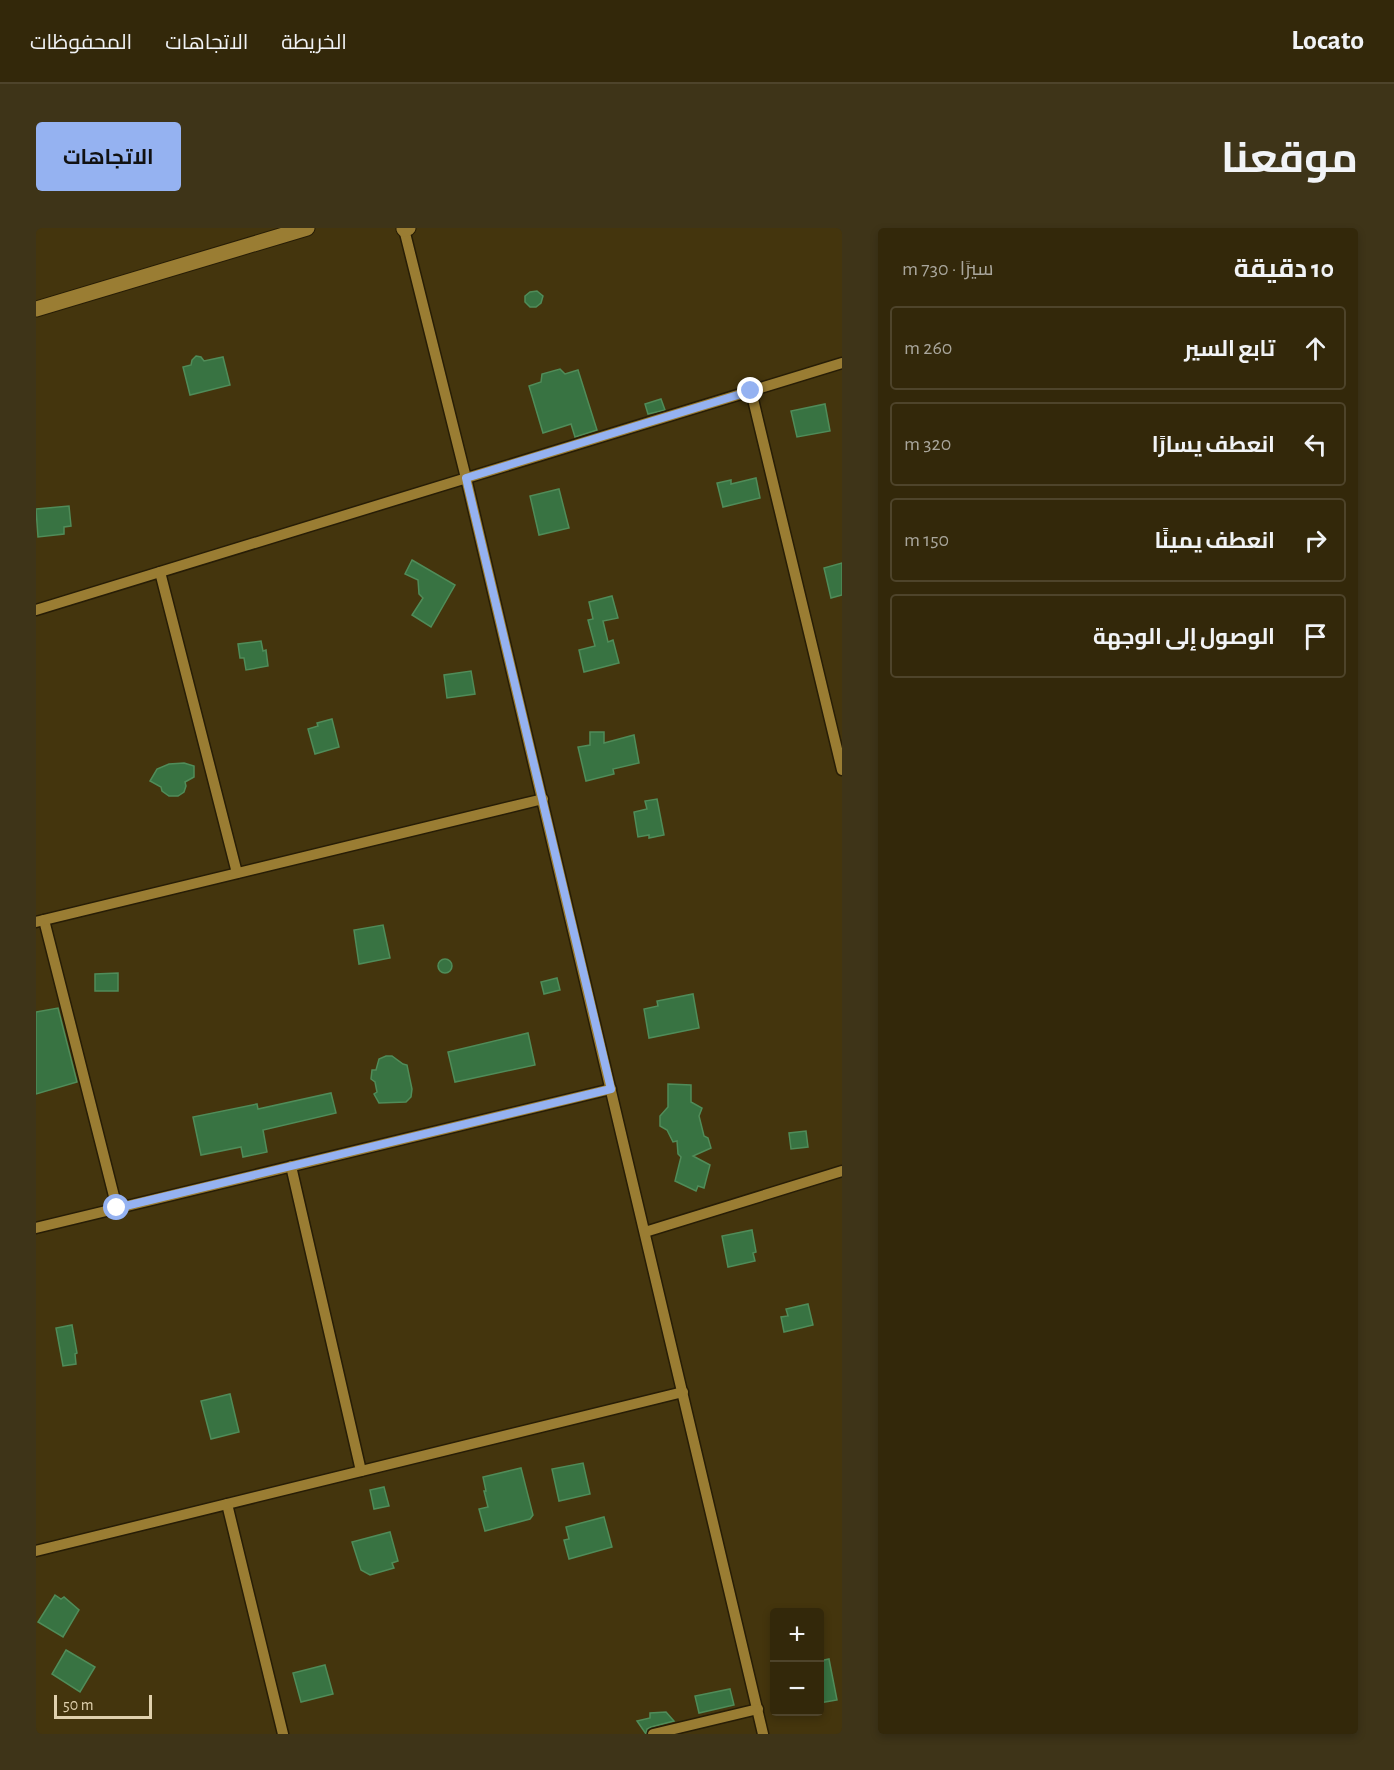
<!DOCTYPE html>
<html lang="ar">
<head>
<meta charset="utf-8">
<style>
  :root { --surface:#33280a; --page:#3e3418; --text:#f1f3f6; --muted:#a9a69c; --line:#4e442b; --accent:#95b2f1 }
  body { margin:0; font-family:"Alegreya Sans",Cairo,sans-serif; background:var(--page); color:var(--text); direction:rtl }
  .controls { position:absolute; right:18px; bottom:18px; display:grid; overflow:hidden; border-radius:6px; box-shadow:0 3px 9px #0003 }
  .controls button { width:54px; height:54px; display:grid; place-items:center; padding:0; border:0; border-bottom:2px solid var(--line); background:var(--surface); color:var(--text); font:30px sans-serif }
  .scale { position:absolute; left:18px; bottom:15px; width:98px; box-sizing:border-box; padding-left:6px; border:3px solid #e0d1ae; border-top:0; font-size:16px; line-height:21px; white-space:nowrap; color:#e0d1ae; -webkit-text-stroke:4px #44350d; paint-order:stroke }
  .stop { position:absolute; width:18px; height:18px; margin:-14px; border:4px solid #95b2f1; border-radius:50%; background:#fff }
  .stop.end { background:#95b2f1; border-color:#fff; box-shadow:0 2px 6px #0008 }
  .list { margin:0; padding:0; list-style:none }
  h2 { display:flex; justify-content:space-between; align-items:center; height:78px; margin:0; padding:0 24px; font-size:26px }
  h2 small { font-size:20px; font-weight:400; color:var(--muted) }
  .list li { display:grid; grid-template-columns:39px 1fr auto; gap:18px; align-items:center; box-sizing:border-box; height:84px; margin:0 12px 12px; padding:0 12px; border:2px solid var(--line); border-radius:6px }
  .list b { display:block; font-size:22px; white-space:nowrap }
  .list em { font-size:20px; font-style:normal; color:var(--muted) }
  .icon { flex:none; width:33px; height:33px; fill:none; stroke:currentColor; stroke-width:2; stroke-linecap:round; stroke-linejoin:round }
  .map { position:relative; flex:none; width:806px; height:1506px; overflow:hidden; direction:ltr; border-radius:6px }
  header { display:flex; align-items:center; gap:36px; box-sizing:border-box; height:84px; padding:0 30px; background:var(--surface); border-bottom:2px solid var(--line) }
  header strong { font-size:28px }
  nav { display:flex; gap:33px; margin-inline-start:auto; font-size:21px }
  .intro { display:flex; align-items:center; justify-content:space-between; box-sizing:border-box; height:144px; padding:0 36px }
  h1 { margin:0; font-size:42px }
  .button { padding:15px 27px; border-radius:6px; background:var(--accent); color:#111; font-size:21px; font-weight:700 }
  main { display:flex; gap:36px; padding:0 36px }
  aside { flex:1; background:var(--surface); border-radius:6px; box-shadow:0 3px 9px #0003 }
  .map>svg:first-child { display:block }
  .building { fill:#387342; stroke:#508c59; stroke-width:1.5 }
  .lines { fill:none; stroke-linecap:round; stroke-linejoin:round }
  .street-casing { stroke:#271d06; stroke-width:13 }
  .secondary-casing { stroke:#271d06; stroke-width:17 }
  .street { stroke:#9a7d33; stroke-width:10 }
  .secondary { stroke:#9a7d33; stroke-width:15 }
  .route { stroke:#95b2f1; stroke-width:8 }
</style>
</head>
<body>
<header>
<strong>Locato</strong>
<nav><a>الخريطة</a><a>الاتجاهات</a><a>المحفوظات</a></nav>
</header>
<div class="intro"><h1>موقعنا</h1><a class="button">الاتجاهات</a></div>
<main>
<aside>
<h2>10 دقيقة<small>سيرًا · 730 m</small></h2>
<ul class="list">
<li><svg class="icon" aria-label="ahead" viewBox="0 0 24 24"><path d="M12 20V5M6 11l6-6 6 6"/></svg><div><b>تابع السير</b></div><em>260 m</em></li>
<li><svg class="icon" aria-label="left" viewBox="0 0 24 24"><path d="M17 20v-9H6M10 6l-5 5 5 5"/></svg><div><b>انعطف يسارًا</b></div><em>320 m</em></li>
<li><svg class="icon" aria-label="right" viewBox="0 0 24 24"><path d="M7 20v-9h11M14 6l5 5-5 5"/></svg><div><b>انعطف يمينًا</b></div><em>150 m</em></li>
<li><svg class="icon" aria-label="arrive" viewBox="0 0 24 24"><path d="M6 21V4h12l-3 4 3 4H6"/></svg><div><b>الوصول إلى الوجهة</b></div></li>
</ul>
</aside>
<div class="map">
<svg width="806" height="1506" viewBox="0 0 806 1506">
  <rect width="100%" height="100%" fill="#44350d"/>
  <!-- building -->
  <g class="building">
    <path d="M501,63L507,68L505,75L500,79H494L489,74V68L494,64Z"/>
    <path d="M160,128L165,129L168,133L187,129L194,157L154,167L147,139L155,137L156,132Z"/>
    <path d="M524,141L529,146L542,142L561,202L539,209L535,196L507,205L493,158L505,154L506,146Z"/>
    <path d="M625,171L629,182L612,186L609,176Z"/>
    <path d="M789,176L794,203L761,209L755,183Z"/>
    <path d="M720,250L724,270L687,279L681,255L695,252V256Z"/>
    <path d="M523,261L533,300L503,307L494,268Z"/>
    <path d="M33,278L35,298L28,299V306L2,309L0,281Z"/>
    <path d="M376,332L419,357L395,399L376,387L387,370L383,366L382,352L369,346Z"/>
    <path d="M806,335V367L795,370L788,340Z"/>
    <path d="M576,368L582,390L567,393L572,414L577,412L583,435L548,444L543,422L559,418L552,392L557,391L553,374Z"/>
    <path d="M225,413L227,423L230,422L232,438L210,442L208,430H204L202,416Z"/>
    <path d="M435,443L439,466L411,470L408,447Z"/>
    <path d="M296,491L303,519L279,526L272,501L282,498L281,495Z"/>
    <path d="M554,504H568V515L598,507L603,535L577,541L578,546L550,553L542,519L554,517Z"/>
    <path d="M148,535L158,538V549L149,554L150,558L148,564L142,568H133L126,563L125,559L114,553L121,541L133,536Z"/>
    <path d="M621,571L628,607L613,610V607L602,609L598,584L611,581L609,573Z"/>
    <path d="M347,697L354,730L323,736L318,702Z"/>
    <circle cx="409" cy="738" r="7"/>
    <path d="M82,745V763H59V746Z"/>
    <path d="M521,750L524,762L508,766L505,754Z"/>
    <path d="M657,766L663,800L613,810L608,781L622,778L621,773Z"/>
    <path d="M22,780L41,854L0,866V784Z"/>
    <path d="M492,805L499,837L419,854L412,824Z"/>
    <path d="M350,828H356L367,836L371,837L376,861L375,869L370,874L343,875L338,866L341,864L339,854L335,851L336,842H340L343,831Z"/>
    <path d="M632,856L655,857V874L666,880L663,888L668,908L672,910L675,920L657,928L674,937L668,960L662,958L660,963L639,953L645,929L642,926L641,913L637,914L631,902L624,898V888L632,879Z"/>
    <path d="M295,865L300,885L227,902L231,924L207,929L205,919L165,927L157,889L221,876L222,881Z"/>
    <path d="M770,903L772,919L755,921L753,905Z"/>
    <path d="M716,1002L720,1024L717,1025L719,1033L692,1039L686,1008Z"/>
    <path d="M772,1076L777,1097L748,1104L745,1089L752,1088L750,1081Z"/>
    <path d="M36,1097L41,1125L39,1126L40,1136L27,1138L20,1100Z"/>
    <path d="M194,1166L203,1204L175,1211L165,1173Z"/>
    <path d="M547,1235L554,1266L523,1273L516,1241Z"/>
    <path d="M485,1240L497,1287L494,1291L449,1303L443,1281L452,1279L448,1263H450L447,1249Z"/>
    <path d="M348,1259L353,1278L338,1281L334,1262Z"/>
    <path d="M568,1289L576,1319L533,1331L528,1312L533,1311L530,1299Z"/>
    <path d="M354,1304L362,1333L356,1335L358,1340L334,1347L325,1342L316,1314Z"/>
    <path d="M19,1367L25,1371L28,1369L43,1382L27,1409L2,1394Z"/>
    <path d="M30,1422L59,1439L44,1464L16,1446Z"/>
    <path d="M793,1431L801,1472L783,1475V1433Z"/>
    <path d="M289,1437L297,1466L265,1474L257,1445Z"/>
    <path d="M694,1461L698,1477L663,1485L659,1468Z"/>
    <path d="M630,1484L638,1493L615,1499L611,1501L610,1506L601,1493L614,1490V1485Z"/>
  </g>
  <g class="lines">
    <defs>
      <g id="street">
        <path d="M368,1L430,250L727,1506"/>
        <path d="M715,163L806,542"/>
        <path d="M124,344L201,645"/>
        <path d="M0,382L806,135"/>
        <path d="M8,692L81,980"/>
        <path d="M0,694L507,571"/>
        <path d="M255,938L325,1243"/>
        <path d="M0,1000L575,861"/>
        <path d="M609,1004L806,943"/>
        <path d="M191,1276L247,1506"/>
        <path d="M0,1323L647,1164"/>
        <path d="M617,1506L722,1481"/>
      </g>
      <g id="secondary">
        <path d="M368,1L372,0"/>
        <path d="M0,81L271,0"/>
      </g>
    </defs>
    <!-- street casing -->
    <use href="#street" class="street-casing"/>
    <!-- secondary casing -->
    <use href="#secondary" class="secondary-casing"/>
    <!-- street -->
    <use href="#street" class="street"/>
    <!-- secondary -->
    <use href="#secondary" class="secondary"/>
  </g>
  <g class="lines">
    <!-- route -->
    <path class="route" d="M81,980L575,861L430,250L715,163"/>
  </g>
</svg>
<div class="controls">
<button>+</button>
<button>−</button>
</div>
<div class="scale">50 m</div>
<div class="stop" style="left:81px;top:980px"></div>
<div class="stop end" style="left:715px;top:163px"></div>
</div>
</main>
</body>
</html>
